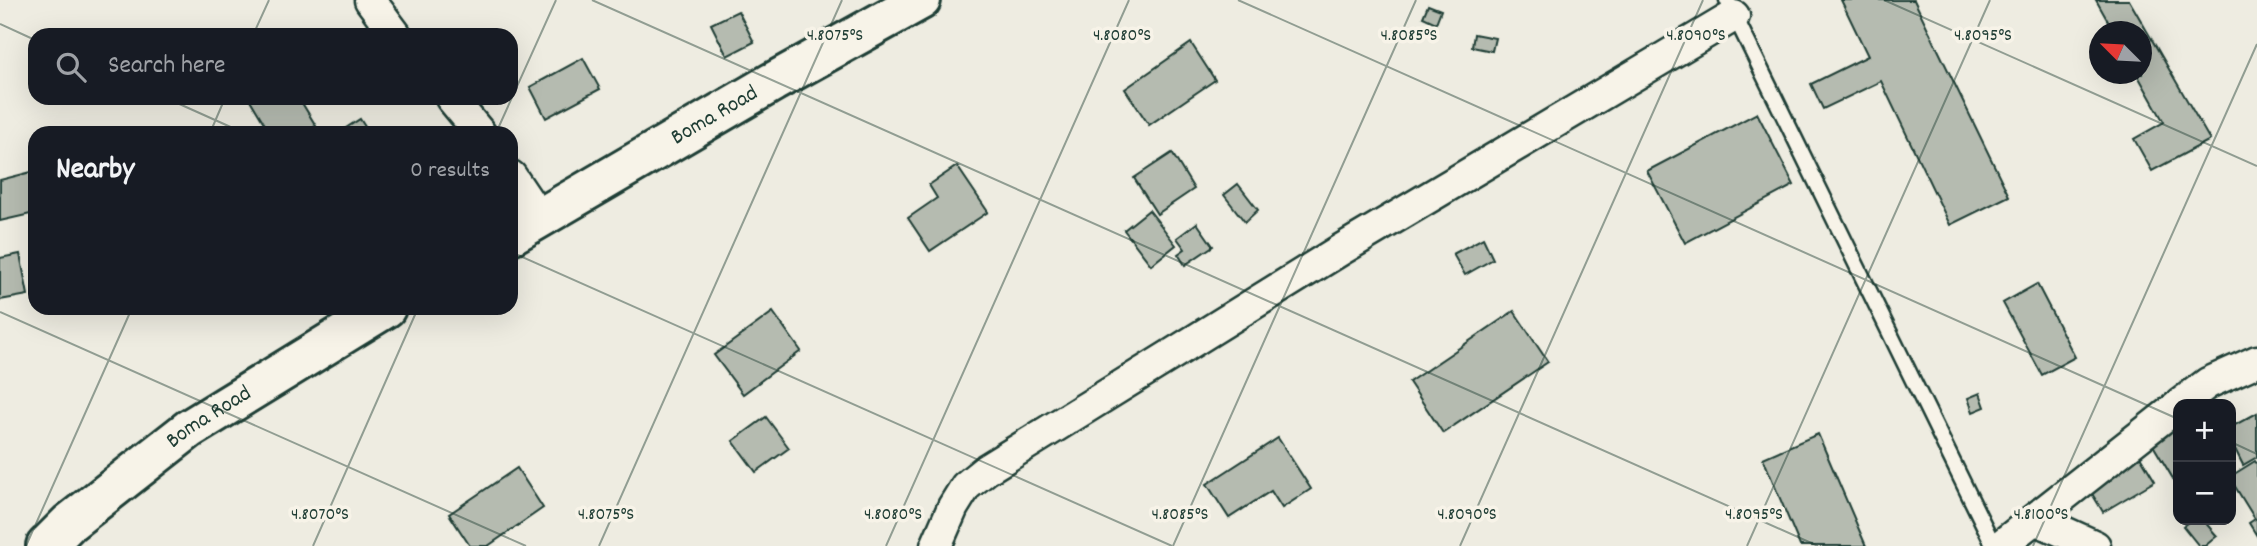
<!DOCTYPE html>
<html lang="en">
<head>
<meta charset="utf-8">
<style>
  :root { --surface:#171b24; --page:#20242c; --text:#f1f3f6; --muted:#9ea1a6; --line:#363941 }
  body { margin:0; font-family:Dekko,sans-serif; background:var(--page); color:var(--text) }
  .controls { position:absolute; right:21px; bottom:21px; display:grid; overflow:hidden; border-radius:14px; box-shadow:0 7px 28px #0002 }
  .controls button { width:63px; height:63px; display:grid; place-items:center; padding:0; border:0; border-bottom:2px solid var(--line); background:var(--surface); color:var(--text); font:35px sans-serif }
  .compass { position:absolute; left:2089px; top:21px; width:63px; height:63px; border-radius:50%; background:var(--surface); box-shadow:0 7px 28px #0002; rotate:294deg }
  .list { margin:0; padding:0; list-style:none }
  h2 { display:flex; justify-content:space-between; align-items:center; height:91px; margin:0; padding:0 28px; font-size:30px }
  h2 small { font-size:23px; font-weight:400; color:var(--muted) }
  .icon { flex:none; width:38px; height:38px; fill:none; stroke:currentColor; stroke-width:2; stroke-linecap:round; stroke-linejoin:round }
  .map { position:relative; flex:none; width:2257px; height:546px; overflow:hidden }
  .search { position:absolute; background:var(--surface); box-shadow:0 7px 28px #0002; left:28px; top:28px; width:490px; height:77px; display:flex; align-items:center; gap:18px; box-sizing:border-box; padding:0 24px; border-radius:21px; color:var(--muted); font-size:26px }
  .panel { position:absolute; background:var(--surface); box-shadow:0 7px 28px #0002; left:28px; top:126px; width:490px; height:189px; border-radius:21px }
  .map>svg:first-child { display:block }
  .building { fill:#b5bbb0; stroke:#1f3d34; stroke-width:2 }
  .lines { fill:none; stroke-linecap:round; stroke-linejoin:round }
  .lane-casing { stroke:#1f3d34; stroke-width:19 }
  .street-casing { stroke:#1f3d34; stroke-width:35 }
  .secondary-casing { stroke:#1f3d34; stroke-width:44 }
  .lane { stroke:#f7f3e8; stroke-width:14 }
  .street { stroke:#f7f3e8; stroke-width:30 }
  .secondary { stroke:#f7f3e8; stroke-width:38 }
  .ticks { fill:none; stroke:#1f3d34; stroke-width:2; stroke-opacity:0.45 }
  .labels { text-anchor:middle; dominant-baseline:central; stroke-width:7; stroke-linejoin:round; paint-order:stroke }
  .street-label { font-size:23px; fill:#1f3d34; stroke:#f7f3e8 }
  .ticks-label { font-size:18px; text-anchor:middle; fill:#1f3d34; stroke:#f7f3e8; stroke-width:7; stroke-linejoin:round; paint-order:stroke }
</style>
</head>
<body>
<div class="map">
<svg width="2257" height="546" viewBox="0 0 2257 546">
  <rect width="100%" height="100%" fill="#eeece1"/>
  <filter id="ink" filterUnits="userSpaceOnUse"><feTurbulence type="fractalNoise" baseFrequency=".0143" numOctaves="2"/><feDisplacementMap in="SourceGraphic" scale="14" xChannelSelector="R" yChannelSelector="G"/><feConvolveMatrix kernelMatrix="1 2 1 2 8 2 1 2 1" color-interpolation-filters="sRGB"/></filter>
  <g filter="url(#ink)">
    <!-- building -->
    <g class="building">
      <path d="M1841,0H1914L2009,196L1950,225L1881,81L1823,109L1811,84L1868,56Z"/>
      <path d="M2096,0H2129L2210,140L2152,171L2134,139L2164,122L2137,74H2142V32H2114Z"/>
      <path d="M1428,5L1441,10L1436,23L1423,17Z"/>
      <path d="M738,11L754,42L727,56L711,24Z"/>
      <path d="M1474,34L1495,38L1492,51L1472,47Z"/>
      <path d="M1191,43L1215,80L1149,125L1125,89Z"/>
      <path d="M583,58L600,89L546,118L530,87Z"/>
      <path d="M249,98H299L316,126L305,133H270Z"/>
      <path d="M1757,113L1794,185L1685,243L1647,171Z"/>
      <path d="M360,119L369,133H344L343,130Z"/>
      <path d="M1172,153L1194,189L1157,214L1134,178Z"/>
      <path d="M957,166L988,212L930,251L908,218L937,198L929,185Z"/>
      <path d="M35,171V213L0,221V180Z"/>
      <path d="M1238,184L1258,210L1245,222L1224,195Z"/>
      <path d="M1149,210L1176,245L1151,265L1124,230Z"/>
      <path d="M1197,223L1213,246L1185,265L1178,254L1185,249L1177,238Z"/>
      <path d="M1483,238L1493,259L1465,275L1453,254Z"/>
      <path d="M20,254L28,295L0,300V258Z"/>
      <path d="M2037,284L2075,357L2042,375L2003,303Z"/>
      <path d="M1514,311L1548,362L1443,433L1409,382Z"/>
      <path d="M773,312L801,351L743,394L714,355Z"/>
      <path d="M1980,393L1985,407L1973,412L1968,398Z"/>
      <path d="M2257,413V457L2243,465L2231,441V427Z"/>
      <path d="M2178,416V487L2147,435Z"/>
      <path d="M766,417L789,448L756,472L733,441Z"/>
      <path d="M1818,434L1866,546H1800L1763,458Z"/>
      <path d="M1278,438L1311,489L1282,508L1271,491L1229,518L1207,484Z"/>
      <path d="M2137,451L2155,481L2103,512L2085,482Z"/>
      <path d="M2255,461L2257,464V536L2249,523L2255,519L2231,480V476Z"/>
      <path d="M517,468L543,508L488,546H470L449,514Z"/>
      <path d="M2191,520H2203L2217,536L2205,546H2199L2183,526Z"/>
    </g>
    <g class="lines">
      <defs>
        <path id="lane" d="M1727,0L1994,546"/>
        <g id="street">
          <path d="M370,0L396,35"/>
          <path d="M451,98L480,133"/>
          <path d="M511,176L540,219"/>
          <path d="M2180,404L2208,383L2257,361"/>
          <path d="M2035,519L2095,546"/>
          <path d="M936,546L953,507L966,486L987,469L1342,249L1734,16"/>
          <path d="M2000,546L2178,406"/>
        </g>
        <g id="secondary">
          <path id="s1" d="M511,235L773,82L921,0"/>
          <path id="s2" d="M46,546L69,523L189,429L386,308"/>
        </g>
      </defs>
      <!-- lane casing -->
      <use href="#lane" class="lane-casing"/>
      <!-- street casing -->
      <use href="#street" class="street-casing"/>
      <!-- secondary casing -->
      <use href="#secondary" class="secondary-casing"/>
      <!-- lane -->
      <use href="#lane" class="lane"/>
      <!-- street -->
      <use href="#street" class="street"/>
      <!-- secondary -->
      <use href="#secondary" class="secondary"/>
    </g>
  </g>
  <!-- ticks -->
  <path class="ticks" d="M592,0L1818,546M1238,0L2178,419M1884,0L2257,166M0,24L35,40M253,35L269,0M166,98L244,133M210,133L225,98M496,133L556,0M511,252L1172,546M0,312L526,546M2231,442L2257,454M26,546L132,308M313,546L418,308M599,546L842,0M886,546L1129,0M1173,546L1416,0M1460,546L1703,0M1747,546L1990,0M2033,546L2257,44"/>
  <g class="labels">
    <!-- street labels -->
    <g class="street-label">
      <text stroke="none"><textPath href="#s1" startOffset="236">Boma Road</textPath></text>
      <text stroke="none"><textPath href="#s2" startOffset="208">Boma Road</textPath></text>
    </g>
  </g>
  <g class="ticks-label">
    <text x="835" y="40">4.8075°S</text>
    <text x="1696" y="40">4.8090°S</text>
    <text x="1983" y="40">4.8095°S</text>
    <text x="1122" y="40">4.8080°S</text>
    <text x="1409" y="40">4.8085°S</text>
    <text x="320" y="519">4.8070°S</text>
    <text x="606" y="519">4.8075°S</text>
    <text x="893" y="519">4.8080°S</text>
    <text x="1180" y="519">4.8085°S</text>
    <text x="1467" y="519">4.8090°S</text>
    <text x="1754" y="519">4.8095°S</text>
    <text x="2041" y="519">4.8100°S</text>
  </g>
</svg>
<div class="controls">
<button>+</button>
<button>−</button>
</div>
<svg class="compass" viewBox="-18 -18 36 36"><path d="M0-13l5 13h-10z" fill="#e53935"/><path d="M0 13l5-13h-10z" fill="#9ea1a6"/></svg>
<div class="search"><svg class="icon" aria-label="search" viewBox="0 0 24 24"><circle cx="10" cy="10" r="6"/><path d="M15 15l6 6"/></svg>Search here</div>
<section class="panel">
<h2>Nearby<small>0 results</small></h2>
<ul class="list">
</ul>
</section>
</div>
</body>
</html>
